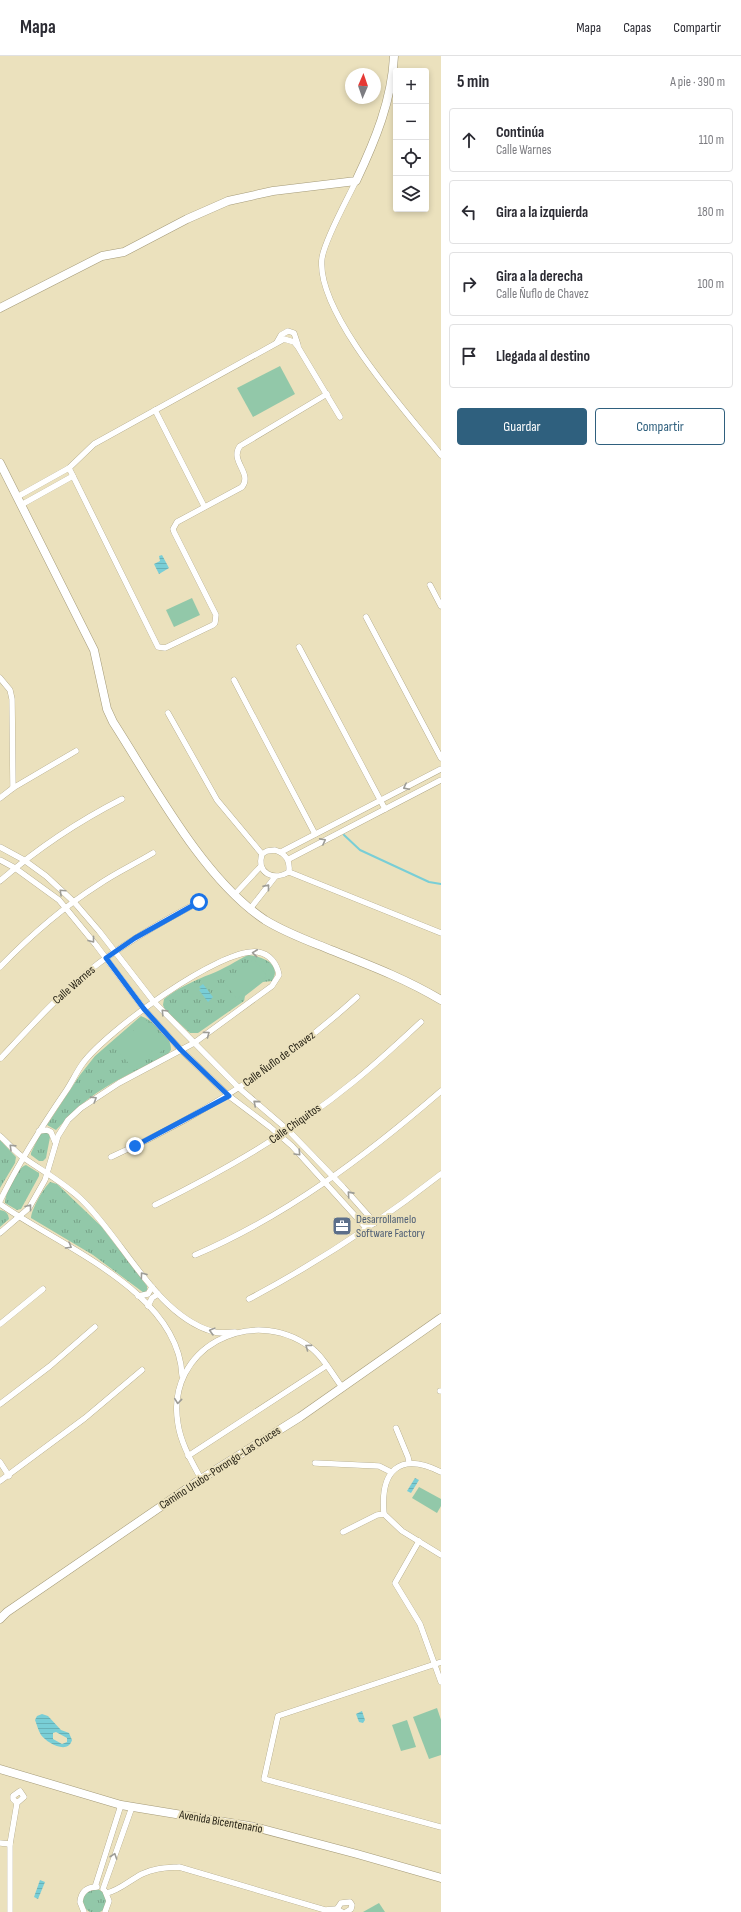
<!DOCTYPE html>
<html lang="es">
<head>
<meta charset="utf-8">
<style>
  :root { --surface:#fff; --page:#f2f2f3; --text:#2b2b33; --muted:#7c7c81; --line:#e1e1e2; --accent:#2f607e }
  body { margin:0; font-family:"Sofia Sans Condensed",sans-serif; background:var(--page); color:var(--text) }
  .controls { position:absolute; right:12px; top:12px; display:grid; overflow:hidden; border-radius:4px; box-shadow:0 2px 6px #0003 }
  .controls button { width:36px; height:36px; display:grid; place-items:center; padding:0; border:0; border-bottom:1px solid var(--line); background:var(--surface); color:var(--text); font:20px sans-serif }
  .compass { position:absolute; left:345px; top:12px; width:36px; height:36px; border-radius:50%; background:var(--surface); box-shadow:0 2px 6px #0003; rotate:2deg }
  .stop { position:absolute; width:12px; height:12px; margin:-9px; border:3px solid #1a73e8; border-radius:50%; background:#fff }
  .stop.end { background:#1a73e8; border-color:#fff; box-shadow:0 1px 4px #0008 }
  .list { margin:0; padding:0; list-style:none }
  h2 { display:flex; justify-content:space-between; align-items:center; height:52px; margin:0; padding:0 16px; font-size:17px }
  h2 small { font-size:13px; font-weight:400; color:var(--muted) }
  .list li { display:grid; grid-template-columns:26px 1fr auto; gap:12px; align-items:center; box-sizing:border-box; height:64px; margin:0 8px 8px; padding:0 8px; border:1px solid var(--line); border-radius:4px }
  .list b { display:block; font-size:15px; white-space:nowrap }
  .list p { margin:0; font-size:13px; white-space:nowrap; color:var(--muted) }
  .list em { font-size:13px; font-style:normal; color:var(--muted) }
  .actions { display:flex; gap:8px; padding:12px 16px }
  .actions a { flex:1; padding:9px 0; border:1px solid var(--accent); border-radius:4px; text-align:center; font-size:14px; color:var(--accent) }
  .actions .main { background:var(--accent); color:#fff }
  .icon { flex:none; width:22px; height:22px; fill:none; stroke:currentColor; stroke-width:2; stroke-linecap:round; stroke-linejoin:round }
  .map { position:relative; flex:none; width:441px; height:1856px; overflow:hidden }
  header { display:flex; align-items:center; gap:24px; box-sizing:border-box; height:56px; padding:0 20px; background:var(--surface); border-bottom:1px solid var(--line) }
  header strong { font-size:19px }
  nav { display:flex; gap:22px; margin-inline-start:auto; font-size:14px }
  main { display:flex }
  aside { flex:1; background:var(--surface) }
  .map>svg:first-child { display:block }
  .park { fill:url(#park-tufts) }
  .pitch { fill:#92c8a9 }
  .water { fill:url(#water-rules); fill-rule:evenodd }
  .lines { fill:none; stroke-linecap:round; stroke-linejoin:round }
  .stream { stroke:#79ced6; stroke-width:2 }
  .street-casing { stroke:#a49a78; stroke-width:6 }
  .secondary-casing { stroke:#a49a78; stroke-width:9 }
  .street { stroke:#fff; stroke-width:5.5 }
  .secondary { stroke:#fff; stroke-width:8 }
  .oneway { stroke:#9d9c96 }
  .route { stroke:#1a73e8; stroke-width:5 }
  .labels { text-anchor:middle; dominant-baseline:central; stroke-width:4; stroke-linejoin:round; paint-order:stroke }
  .street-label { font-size:12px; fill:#262215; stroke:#ebe1bd }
  .service-label { font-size:12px; fill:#4e5e75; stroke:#ebe1bd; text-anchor:start }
</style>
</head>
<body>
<header>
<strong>Mapa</strong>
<nav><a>Mapa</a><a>Capas</a><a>Compartir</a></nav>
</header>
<main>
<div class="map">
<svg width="441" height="1856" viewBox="0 0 441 1856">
  <defs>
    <pattern id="park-tufts" width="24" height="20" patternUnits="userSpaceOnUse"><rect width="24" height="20" fill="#92c8a9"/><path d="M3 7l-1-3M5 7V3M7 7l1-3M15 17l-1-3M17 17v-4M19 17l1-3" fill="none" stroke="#77a288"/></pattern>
    <pattern id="water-rules" width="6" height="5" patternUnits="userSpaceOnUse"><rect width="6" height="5" fill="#79ced6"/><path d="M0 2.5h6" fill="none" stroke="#68b1b7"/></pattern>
  </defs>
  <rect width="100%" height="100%" fill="#ebe1bd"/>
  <!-- park -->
  <g class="park">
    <path d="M248,899C261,900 283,908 272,925L263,926L245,940L244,945L198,977H190L165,954L163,949L164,943C178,932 195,924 211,918C224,913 236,905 248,899Z"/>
    <path d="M141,960C153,965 172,980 171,994L168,998C141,1013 111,1025 87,1044C75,1053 66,1064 56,1074L47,1069L80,1019L95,1000Z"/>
    <path d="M41,1076L48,1077L50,1081L46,1102L43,1105H39L31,1099V1097Z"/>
    <path d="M0,1084L16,1101L15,1107L0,1132Z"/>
    <path d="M26,1109L39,1117V1120L21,1153L17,1154L5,1147C5,1137 16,1112 26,1109Z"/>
    <path d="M50,1126L57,1128L101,1170L147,1230V1234L144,1237L93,1199L31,1162C32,1152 43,1133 50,1126Z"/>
    <path d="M0,1154C6,1155 8,1157 9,1163L0,1171Z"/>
    <circle cx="95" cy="1845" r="12"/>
  </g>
  <!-- pitch -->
  <g class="pitch">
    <path d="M280,310L295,338L253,361L237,332Z"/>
    <path d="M192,542L200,559L174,571L166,554Z"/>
    <path d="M254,903L267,920L237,943L224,926Z"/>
    <path d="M145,963L168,989L153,1003L149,998L134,1013L112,989L127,974L131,977Z"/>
    <path d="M419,1431L441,1443V1450L437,1457L412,1442Z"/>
    <path d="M437,1652L441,1664V1699L429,1703L413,1661Z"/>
    <path d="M407,1664L416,1691L401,1695L392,1669Z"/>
    <path d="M379,1847L385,1856H363Z"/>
  </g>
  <!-- water -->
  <g class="water">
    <path d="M162,499L169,512L159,518L154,508L160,505L159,500Z"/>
    <path d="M203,928L213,941L208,946L199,934L201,933L199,931Z"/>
    <path d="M415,1422L419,1424L411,1437L407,1435Z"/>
    <path d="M362,1655L365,1664L363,1667L359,1666L356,1658Z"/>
    <path d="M42,1658L48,1660L61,1674L69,1677L72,1684C68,1699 47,1687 41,1679C38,1674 37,1669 35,1664L37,1660ZM56,1676L67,1682V1686L62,1688L53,1683V1677Z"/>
    <path d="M40,1824L45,1826L38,1843L34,1841Z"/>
  </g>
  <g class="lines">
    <!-- stream -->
    <path class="stream" d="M344,779L360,794L429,826L441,828"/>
    <defs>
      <g id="street">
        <path d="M356,125C347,144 325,183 322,202C315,256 408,358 441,399"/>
        <path d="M277,286L281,279L288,275L294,277L298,289"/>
        <path d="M155,354L204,450"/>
        <path d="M69,412L158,591L165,592L213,569L215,567L216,559L174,476L173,473L177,466L242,431C253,417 229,405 240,390L327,338"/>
        <path d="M17,441L69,412L94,388L284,283L294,286L298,291L340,361"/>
        <path d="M21,449L73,420"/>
        <path d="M430,529L441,550"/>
        <path d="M366,561L441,702"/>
        <path d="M299,591L385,753"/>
        <path d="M0,622L10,634L12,643L13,732"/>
        <path d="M234,624L315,778"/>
        <path d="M168,657L217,744L262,798"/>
        <path d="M0,742L13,732L76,695"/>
        <path d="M0,791L24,804L46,820L74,846L99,875L154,946L239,1032L288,1074L343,1131L375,1167"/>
        <path d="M275,794C286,798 290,804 289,816C274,825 256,818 262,798L267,795Z"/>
        <path d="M281,796L441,713"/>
        <path d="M289,803L441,724"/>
        <path d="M0,804L15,812L59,844L96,889L144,953L181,994L229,1040L270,1071L292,1090L367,1173"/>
        <path d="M289,816L441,877"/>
        <path d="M0,825C38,792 77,766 122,743"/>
        <path d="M235,838L261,810"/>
        <path d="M250,853L275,821"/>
        <path d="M0,911C29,881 62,852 98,829C115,817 135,808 153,797"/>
        <path d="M1,1002C30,971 58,940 90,914C124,887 161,866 199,846"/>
        <path d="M39,1075L47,1074L51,1076L55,1086"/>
        <path d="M0,1080C8,1087 15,1096 24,1102C44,1116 66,1128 83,1145C123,1184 156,1258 211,1275C219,1278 227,1277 235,1276"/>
        <path d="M111,1101C202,1060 283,1008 357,941"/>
        <path d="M0,1145C19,1106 42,1070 66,1035C72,1026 77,1015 83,1007C106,976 220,891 258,896C270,898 277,908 279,919L272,930L194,987L119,1027L81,1052L68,1064L58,1080L45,1124L29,1152L0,1177"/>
        <path d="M0,1148C59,1190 178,1235 182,1319"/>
        <path d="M155,1149C225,1114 292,1076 352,1027C376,1008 398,987 421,966"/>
        <path d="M195,1199C286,1160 366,1100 441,1035"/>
        <path d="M138,1240L148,1238L152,1231"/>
        <path d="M249,1243C317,1207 381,1165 441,1118"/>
        <path d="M148,1250L152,1242L158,1238"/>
        <path d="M0,1268L43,1233"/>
        <path d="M440,1335H441"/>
        <path d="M0,1348L50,1310L95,1271"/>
        <path d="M396,1372L408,1401L409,1406"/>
        <path d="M188,1400L326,1310"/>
        <path d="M0,1406L9,1420"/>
        <path d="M315,1407L379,1410L391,1416"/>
        <path d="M441,1416C399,1395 380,1415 384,1458L402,1475L441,1499"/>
        <path d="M201,1423C192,1406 181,1388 178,1368C165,1292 251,1248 310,1291C323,1300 332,1318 342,1331"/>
        <path d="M0,1425L85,1362L142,1314"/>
        <path d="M343,1476L377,1459L384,1458"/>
        <path d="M419,1485L395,1527L420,1568L441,1626"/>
        <path d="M441,1606L278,1660L264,1723L441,1771"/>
        <path d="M0,1787L10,1788"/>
        <path d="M95,1831L121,1749"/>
        <path d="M103,1833L132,1751"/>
        <path d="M105,1835L109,1845L105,1856"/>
        <path d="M107,1837C120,1834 130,1824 142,1818C154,1812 166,1812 179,1811L325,1854L337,1853L342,1856"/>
        <path d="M337,1853L341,1847L350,1846L352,1849L351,1853L346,1856"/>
        <path d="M10,1856V1788L17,1747L24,1741L20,1735L13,1740V1743L17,1747"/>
        <path d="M84,1856L80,1846C81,1836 87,1831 97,1831"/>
      </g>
      <g id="secondary">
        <path d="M0,252L102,200L124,196L187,163L228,145L273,135L356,125C375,85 392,44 394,0"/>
        <path d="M0,407L94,594L107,653L113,666C153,728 203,823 265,864C286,877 309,885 331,894C369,909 406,923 441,944"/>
        <path d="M0,1563L7,1556L201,1423L300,1361L441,1262"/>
        <path d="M0,1713L121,1749L255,1771L357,1798L441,1822"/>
      </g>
    </defs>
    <!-- street casing -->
    <use href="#street" class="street-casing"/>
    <!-- secondary casing -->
    <use href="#secondary" class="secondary-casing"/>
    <!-- street -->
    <use href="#street" class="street"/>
    <!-- secondary -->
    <use href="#secondary" class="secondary"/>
  </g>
  <!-- one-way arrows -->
  <defs><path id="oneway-chevron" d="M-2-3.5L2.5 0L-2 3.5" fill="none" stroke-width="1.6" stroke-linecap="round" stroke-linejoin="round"/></defs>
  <g class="oneway">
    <use href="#oneway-chevron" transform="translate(406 731) rotate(153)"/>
    <use href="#oneway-chevron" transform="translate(323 785) rotate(-28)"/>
    <use href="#oneway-chevron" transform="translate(267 831) rotate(-51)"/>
    <use href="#oneway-chevron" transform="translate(62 836) rotate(-137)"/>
    <use href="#oneway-chevron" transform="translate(92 884) rotate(52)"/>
    <use href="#oneway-chevron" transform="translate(255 897) rotate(-174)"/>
    <use href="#oneway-chevron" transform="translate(164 956) rotate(-134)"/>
    <use href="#oneway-chevron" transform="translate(207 978) rotate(-36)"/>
    <use href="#oneway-chevron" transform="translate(94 1043) rotate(-32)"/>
    <use href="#oneway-chevron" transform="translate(256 1047) rotate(-140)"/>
    <use href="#oneway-chevron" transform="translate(12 1091) rotate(-136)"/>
    <use href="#oneway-chevron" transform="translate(298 1097) rotate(47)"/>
    <use href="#oneway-chevron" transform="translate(350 1138) rotate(-132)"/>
    <use href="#oneway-chevron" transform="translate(29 1151) rotate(-52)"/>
    <use href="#oneway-chevron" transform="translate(69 1190) rotate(30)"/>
    <use href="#oneway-chevron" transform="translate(143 1219) rotate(-126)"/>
    <use href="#oneway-chevron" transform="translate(212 1275) rotate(-165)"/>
    <use href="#oneway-chevron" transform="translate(308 1291) rotate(-144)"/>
    <use href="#oneway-chevron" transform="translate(178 1345) rotate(96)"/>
    <use href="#oneway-chevron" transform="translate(114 1800) rotate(-71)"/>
  </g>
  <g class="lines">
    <!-- route -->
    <path class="route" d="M135,1090L229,1040L181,994L144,953L106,902L135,882L199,846"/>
  </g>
  <!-- icons -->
  <defs>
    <symbol id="office-square" viewBox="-11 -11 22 22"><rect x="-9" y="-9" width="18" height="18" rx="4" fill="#5c6f8a" stroke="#ebe1bd"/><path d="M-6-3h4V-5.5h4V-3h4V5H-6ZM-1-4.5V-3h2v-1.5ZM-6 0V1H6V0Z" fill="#fff"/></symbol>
  </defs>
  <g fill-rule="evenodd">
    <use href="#office-square" x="331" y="1159" width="22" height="22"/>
  </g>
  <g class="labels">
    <!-- street labels -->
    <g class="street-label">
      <text transform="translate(74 929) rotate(-41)">Calle Warnes</text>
      <text transform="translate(279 1003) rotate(-36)">Calle Ñuflo de Chavez</text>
      <text transform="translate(295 1068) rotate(-35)">Calle Chiquitos</text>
      <text transform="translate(220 1412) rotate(-33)">Camino Urubo-Porongo-Las Cruces</text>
      <text transform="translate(221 1766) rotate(10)">Avenida Bicentenario</text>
    </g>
    <!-- service labels -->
    <g class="service-label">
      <text x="356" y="1163">Desarrollamelo<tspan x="356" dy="14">Software Factory</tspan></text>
    </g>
  </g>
</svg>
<div class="controls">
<button>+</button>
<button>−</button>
<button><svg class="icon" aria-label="locate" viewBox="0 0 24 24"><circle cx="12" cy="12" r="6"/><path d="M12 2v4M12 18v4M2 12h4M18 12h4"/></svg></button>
<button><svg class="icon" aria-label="layers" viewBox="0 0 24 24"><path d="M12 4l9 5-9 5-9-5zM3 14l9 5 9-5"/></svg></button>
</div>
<svg class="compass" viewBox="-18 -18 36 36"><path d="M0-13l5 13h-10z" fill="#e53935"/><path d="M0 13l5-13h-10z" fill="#7c7c81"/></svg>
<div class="stop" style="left:199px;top:846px"></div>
<div class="stop end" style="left:135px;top:1090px"></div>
</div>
<aside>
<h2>5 min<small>A pie · 390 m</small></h2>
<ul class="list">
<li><svg class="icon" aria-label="ahead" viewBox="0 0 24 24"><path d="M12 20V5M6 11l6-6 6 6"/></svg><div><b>Continúa</b><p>Calle Warnes</p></div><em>110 m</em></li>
<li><svg class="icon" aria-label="left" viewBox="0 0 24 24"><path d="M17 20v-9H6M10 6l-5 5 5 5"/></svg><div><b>Gira a la izquierda</b></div><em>180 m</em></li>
<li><svg class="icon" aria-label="right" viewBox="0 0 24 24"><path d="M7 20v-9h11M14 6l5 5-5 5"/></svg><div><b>Gira a la derecha</b><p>Calle Ñuflo de Chavez</p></div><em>100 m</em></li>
<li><svg class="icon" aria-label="arrive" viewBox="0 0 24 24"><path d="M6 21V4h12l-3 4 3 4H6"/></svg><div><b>Llegada al destino</b></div></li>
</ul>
<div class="actions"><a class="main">Guardar</a><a>Compartir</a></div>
</aside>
</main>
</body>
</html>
